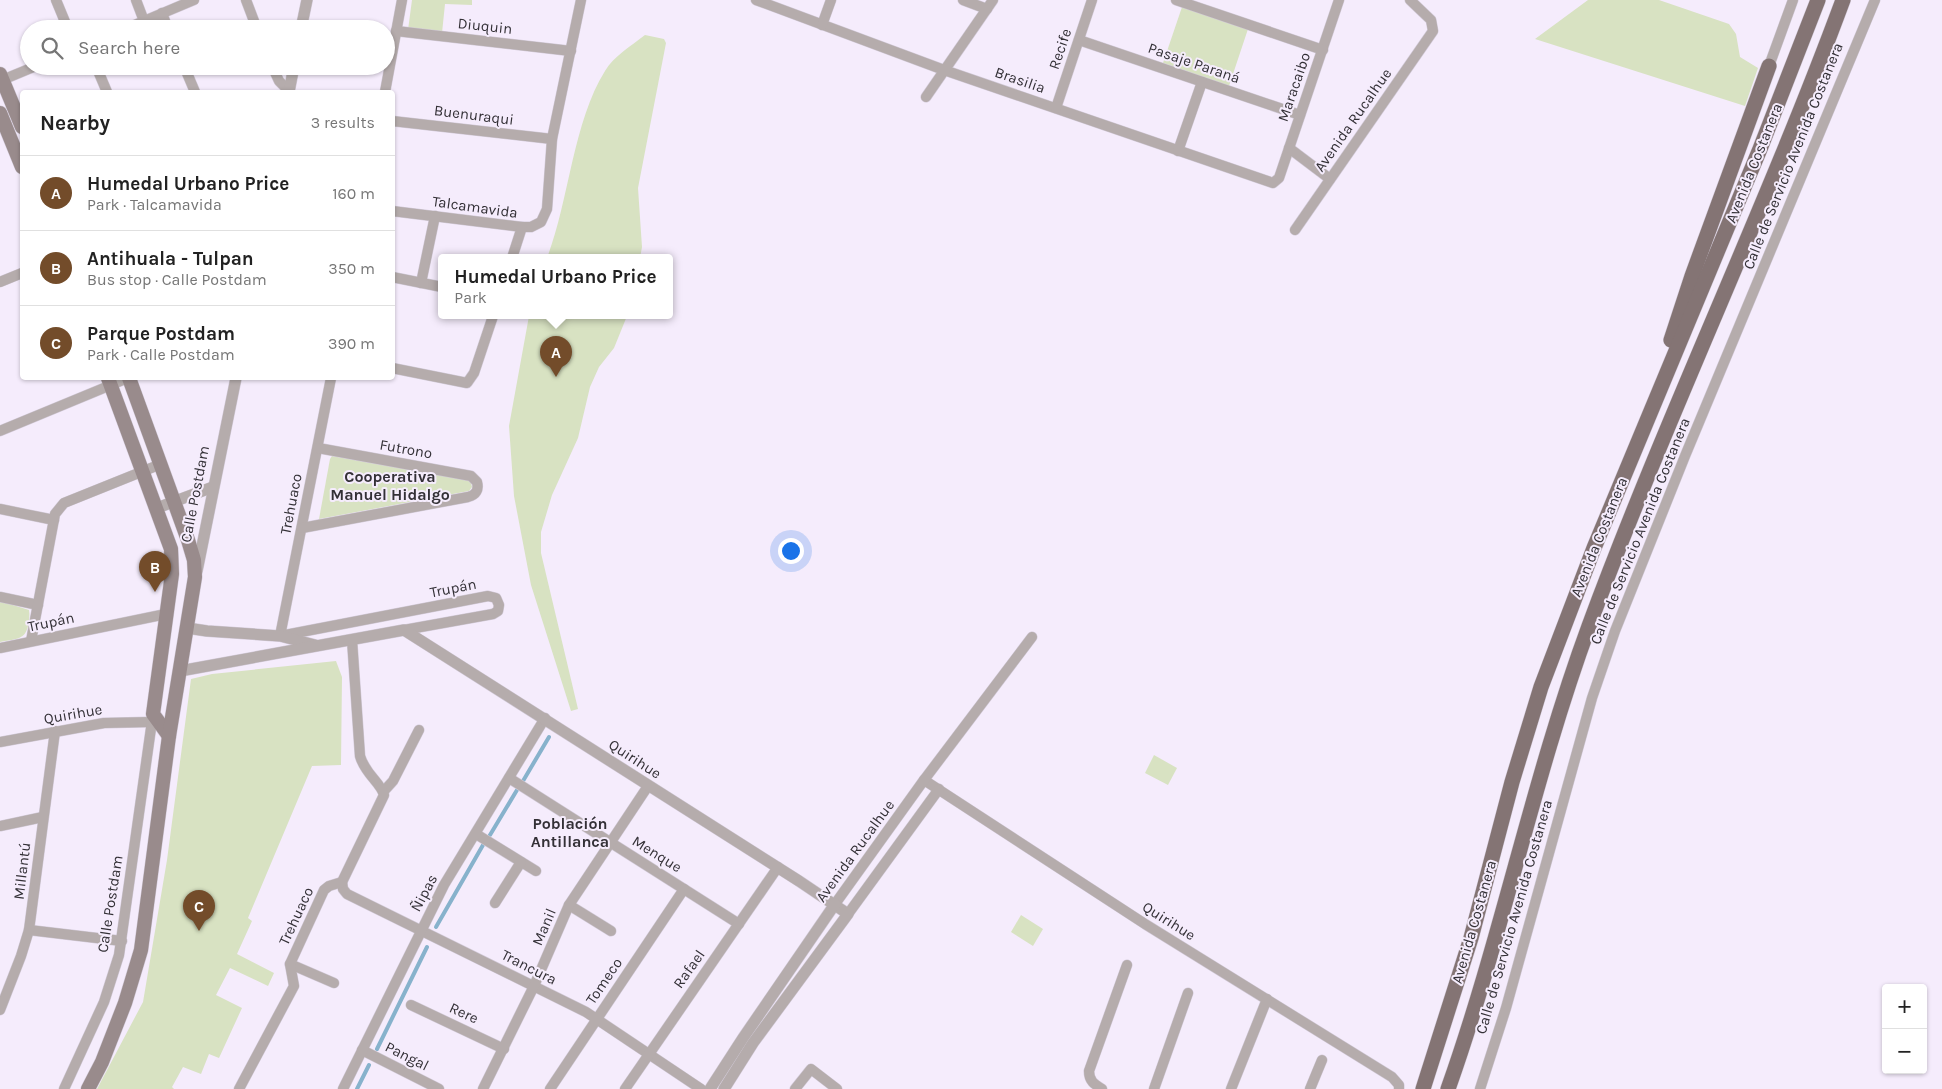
<!DOCTYPE html>
<html lang="en">
<head>
<meta charset="utf-8">
<style>
  :root { --surface:#fff; --page:#f2f2f2; --text:#222; --muted:#767676; --line:#e0e0e0; --accent:#734c2a }
  body { margin:0; font-family:Karla,sans-serif; background:var(--page); color:var(--text) }
  .controls { position:absolute; right:15px; bottom:15px; display:grid; overflow:hidden; border-radius:5px; box-shadow:0 1px 4px #0004 }
  .controls button { width:45px; height:45px; display:grid; place-items:center; padding:0; border:0; border-bottom:1px solid var(--line); background:var(--surface); color:var(--text); font:25px sans-serif }
  .you { position:absolute; left:790px; top:550px; width:18px; height:18px; margin:-12px; border:4px solid #fff; border-radius:50%; background:#1a73e8; box-shadow:0 0 0 8px #1a73e833 }
  .badge { display:grid; place-items:center; width:32px; height:32px; border-radius:50%; background:var(--accent); color:#fff; font-size:16px; font-weight:700 }
  .pin { position:absolute; translate:-50% -41px; filter:drop-shadow(0 1px 2px #0008) }
  .pin::after { content:''; position:absolute; top:26px; width:18px; height:15px; background:inherit; clip-path:polygon(0 0,100% 0,50% 100%) }
  .popup { position:absolute; left:438px; top:254px; width:235px; height:65px; box-sizing:border-box; display:grid; place-content:center; border-radius:5px; background:var(--surface); filter:drop-shadow(0 1px 4px #0005); font-size:16px; white-space:nowrap; color:var(--muted) }
  .popup b { font-size:19px; color:var(--text) }
  .popup::after { content:''; position:absolute; left:50%; top:100%; margin-left:-10px; border:10px solid transparent; border-top-color:var(--surface) }
  .list { margin:0; padding:0; list-style:none }
  h2 { display:flex; justify-content:space-between; align-items:center; height:65px; margin:0; padding:0 20px; font-size:21px }
  h2 small { font-size:16px; font-weight:400; color:var(--muted) }
  .list li { display:grid; grid-template-columns:32px 1fr auto; gap:15px; align-items:center; box-sizing:border-box; height:75px; padding:0 20px; border-top:1px solid var(--line) }
  .list b { display:block; font-size:19px; white-space:nowrap }
  .list p { margin:0; font-size:16px; white-space:nowrap; color:var(--muted) }
  .list em { font-size:16px; font-style:normal; color:var(--muted) }
  .icon { flex:none; width:28px; height:28px; fill:none; stroke:currentColor; stroke-width:2; stroke-linecap:round; stroke-linejoin:round }
  .map { position:relative; flex:none; width:1942px; height:1089px; overflow:hidden }
  .search { position:absolute; background:var(--surface); box-shadow:0 1px 4px #0004; left:20px; top:20px; width:375px; height:55px; display:flex; align-items:center; gap:12px; box-sizing:border-box; padding:0 18px; border-radius:28px; color:var(--muted); font-size:19px }
  .panel { position:absolute; background:var(--surface); box-shadow:0 1px 4px #0004; left:20px; top:90px; width:375px; height:290px; border-radius:5px }
  .map>svg:first-child { display:block }
  .green { fill:#d8e2c2 }
  .lines { fill:none; stroke-linecap:round; stroke-linejoin:round }
  .stream { stroke:#87b2cc; stroke-width:4 }
  .minor-casing { stroke:#d2cad8; stroke-width:11 }
  .tertiary-casing { stroke:#d2cad8; stroke-width:12 }
  .secondary-casing { stroke:#d2cad8; stroke-width:15 }
  .primary-casing { stroke:#d2cad8; stroke-width:16 }
  .minor { stroke:#b5acac; stroke-width:10 }
  .tertiary { stroke:#b5acac; stroke-width:11 }
  .secondary { stroke:#998b8c; stroke-width:14 }
  .primary { stroke:#847474; stroke-width:15 }
  .labels { text-anchor:middle; dominant-baseline:central; stroke-width:4; stroke-linejoin:round; paint-order:stroke }
  .street-label { font-size:15px; fill:#333036; stroke:#f5ecfc }
  .neighbourhood-label { font-size:16px; font-weight:bold; fill:#333036; stroke:#f5ecfc }
</style>
</head>
<body>
<div class="map">
<svg width="1942" height="1089" viewBox="0 0 1942 1089">
  <rect width="100%" height="100%" fill="#f5ecfc"/>
  <!-- green -->
  <g class="green">
    <path d="M412,0H472V5L445,4L442,33L408,30Z"/>
    <path d="M1588,0H1659L1729,24L1736,34L1740,57L1758,68L1745,106L1535,39Z"/>
    <path d="M1182,7L1248,29L1229,86L1163,63Z"/>
    <path d="M645,35L664,39L666,43L638,188L642,247L640,258H547C569,201 573,122 605,71C614,56 631,46 645,35Z"/>
    <path d="M529,316H627L614,348L599,367L590,387L578,438L552,495L541,532V553L578,709L571,711L531,585L514,496L509,426Z"/>
    <path d="M332,456L468,480L471,483L472,487L469,491L319,519L330,459Z"/>
    <path d="M0,601L29,610C30,615 29,620 28,626C25,641 13,639 0,642Z"/>
    <path d="M336,661L342,677L341,765L312,766L248,918L252,921L237,954L274,973L268,986L230,968L216,995L242,1008L219,1058L209,1054L201,1074L183,1067L172,1087L174,1089H97L143,1002L167,860L191,679L212,674Z"/>
    <path d="M1154,755L1177,768L1168,785L1145,773Z"/>
    <path d="M1021,915L1043,929L1033,946L1011,932Z"/>
  </g>
  <g class="lines">
    <!-- stream -->
    <g class="stream">
      <path d="M523,781L549,737"/>
      <path d="M490,835L517,790"/>
      <path d="M436,927L483,845"/>
      <path d="M377,1049L427,947"/>
      <path d="M357,1089L369,1065"/>
    </g>
    <defs>
      <g id="minor">
        <path d="M56,0L68,29"/>
        <path d="M136,0L144,21"/>
        <path d="M246,0L257,29"/>
        <path d="M756,0L944,70L1273,183L1279,178L1339,0"/>
        <path d="M963,0L987,9"/>
        <path d="M1176,0L1323,50"/>
        <path d="M162,13L168,29"/>
        <path d="M822,25L831,0"/>
        <path d="M125,29L194,0"/>
        <path d="M396,31L571,51"/>
        <path d="M1079,40L1300,115"/>
        <path d="M96,66L107,92"/>
        <path d="M184,66L195,92"/>
        <path d="M272,66L279,81L290,92"/>
        <path d="M1769,66L1793,0"/>
        <path d="M0,81L36,66"/>
        <path d="M385,92L402,0"/>
        <path d="M926,97L993,0"/>
        <path d="M1056,108L1092,0"/>
        <path d="M392,121L552,139"/>
        <path d="M1289,148L1330,179"/>
        <path d="M1178,151L1202,82"/>
        <path d="M392,211L522,227H531L541,222L547,209L552,139L581,0"/>
        <path d="M1295,230L1433,31L1431,20L1410,0"/>
        <path d="M512,258L522,227"/>
        <path d="M392,277L442,287"/>
        <path d="M0,282L22,273"/>
        <path d="M421,283L435,216"/>
        <path d="M392,368L467,383L474,373L493,316"/>
        <path d="M331,378L280,636L488,596L496,598L499,605L498,611L493,614L404,630"/>
        <path d="M0,431L128,378"/>
        <path d="M0,509L54,520"/>
        <path d="M302,528L468,497C476,495 479,490 477,482L471,476L318,448"/>
        <path d="M0,597L38,605"/>
        <path d="M31,641L55,514L64,503L161,464"/>
        <path d="M0,648L166,614"/>
        <path d="M0,742L104,723L151,722"/>
        <path d="M509,778L739,924"/>
        <path d="M924,780L1145,924L1392,1077L1399,1085V1089"/>
        <path d="M383,792L393,781L419,730"/>
        <path d="M0,826L43,817"/>
        <path d="M476,834L536,871"/>
        <path d="M342,882L343,889L347,894L586,1012L701,1089"/>
        <path d="M342,882L384,795C381,783 365,774 360,756L352,640"/>
        <path d="M495,903L521,862"/>
        <path d="M835,904L924,780L1032,637"/>
        <path d="M569,905L611,931"/>
        <path d="M848,914L939,789"/>
        <path d="M29,930L122,941"/>
        <path d="M290,964L334,983"/>
        <path d="M411,1005L504,1049"/>
        <path d="M0,1010L21,956L29,930L55,731"/>
        <path d="M362,1050L439,1089"/>
        <path d="M64,1089L104,1002L119,955L153,714"/>
        <path d="M239,1089L294,986L290,964L324,890L329,886L342,882"/>
        <path d="M343,1089L444,885L545,718"/>
        <path d="M483,1089L534,986L569,905L648,786"/>
        <path d="M550,1089L684,889"/>
        <path d="M625,1089L778,867"/>
        <path d="M795,1089L811,1069L837,1089"/>
        <path d="M1102,1089C1094,1084 1089,1081 1089,1071L1127,965"/>
        <path d="M1154,1089L1188,993"/>
        <path d="M1231,1089L1267,999"/>
        <path d="M1310,1089L1322,1060"/>
        <path d="M1480,1089L1506,1008L1592,698L1615,631L1685,456L1875,0"/>
      </g>
      <g id="tertiary">
        <path d="M301,29L307,0"/>
        <path d="M289,92L294,66"/>
        <path d="M157,508L213,487"/>
        <path d="M197,571L236,378"/>
        <path d="M187,628L207,631L280,636L315,645"/>
        <path d="M180,671L404,630L799,881L848,914L753,1043L724,1089"/>
        <path d="M710,1089L743,1038L835,904"/>
      </g>
      <g id="secondary">
        <path d="M0,74L22,127"/>
        <path d="M0,113L22,167"/>
        <path d="M108,378L171,549L172,574L153,714L169,736"/>
        <path d="M88,1089L102,1062L125,1003L141,950L169,736L195,577L194,560L188,540L129,378"/>
      </g>
      <g id="primary">
        <path d="M1671,340L1692,276L1769,66"/>
        <path d="M1423,1089L1471,938L1512,782L1541,687L1594,548L1760,149L1818,0"/>
        <path d="M1448,1089C1502,937 1533,778 1589,626C1667,415 1765,211 1843,0"/>
      </g>
    </defs>
    <!-- minor casing -->
    <use href="#minor" class="minor-casing"/>
    <!-- tertiary casing -->
    <use href="#tertiary" class="tertiary-casing"/>
    <!-- secondary casing -->
    <use href="#secondary" class="secondary-casing"/>
    <!-- primary casing -->
    <use href="#primary" class="primary-casing"/>
    <!-- minor -->
    <use href="#minor" class="minor"/>
    <!-- tertiary -->
    <use href="#tertiary" class="tertiary"/>
    <!-- secondary -->
    <use href="#secondary" class="secondary"/>
    <!-- primary -->
    <use href="#primary" class="primary"/>
  </g>
  <g class="labels">
    <!-- street labels -->
    <g class="street-label">
      <text transform="translate(485 26) rotate(6)">Diuquin</text>
      <text transform="translate(1060 49) rotate(-71)">Recife</text>
      <text transform="translate(1194 63) rotate(19)">Pasaje Paraná</text>
      <text transform="translate(1020 80) rotate(19)">Brasilia</text>
      <text transform="translate(1294 87) rotate(-71)">Maracaibo</text>
      <text transform="translate(474 115) rotate(7)">Buenuraqui</text>
      <text transform="translate(1353 120) rotate(-55)">Avenida Rucalhue</text>
      <text transform="translate(1793 156) rotate(-68)">Calle de Servicio Avenida Costanera</text>
      <text transform="translate(1754 163) rotate(-68)">Avenida Costanera</text>
      <text transform="translate(475 207) rotate(8)">Talcamavida</text>
      <text transform="translate(406 449) rotate(10)">Futrono</text>
      <text transform="translate(195 494) rotate(-79)">Calle Postdam</text>
      <text transform="translate(291 504) rotate(-79)">Trehuaco</text>
      <text transform="translate(1640 531) rotate(-68)">Calle de Servicio Avenida Costanera</text>
      <text transform="translate(1599 537) rotate(-68)">Avenida Costanera</text>
      <text transform="translate(453 588) rotate(-11)">Trupán</text>
      <text transform="translate(51 622) rotate(-12)">Trupán</text>
      <text transform="translate(73 714) rotate(-10)">Quirihue</text>
      <text transform="translate(635 759) rotate(33)">Quirihue</text>
      <text transform="translate(855 851) rotate(-54)">Avenida Rucalhue</text>
      <text transform="translate(657 854) rotate(32)">Menque</text>
      <text transform="translate(22 871) rotate(-83)">Millantú</text>
      <text transform="translate(424 893) rotate(-62)">Ñipas</text>
      <text transform="translate(110 904) rotate(-81)">Calle Postdam</text>
      <text transform="translate(296 916) rotate(-65)">Trehuaco</text>
      <text transform="translate(1514 917) rotate(-74)">Calle de Servicio Avenida Costanera</text>
      <text transform="translate(1169 921) rotate(32)">Quirihue</text>
      <text transform="translate(1474 922) rotate(-74)">Avenida Costanera</text>
      <text transform="translate(544 927) rotate(-67)">Manil</text>
      <text transform="translate(529 967) rotate(27)">Trancura</text>
      <text transform="translate(689 969) rotate(-55)">Rafael</text>
      <text transform="translate(604 981) rotate(-56)">Tomeco</text>
      <text transform="translate(464 1013) rotate(25)">Rere</text>
      <text transform="translate(407 1056) rotate(27)">Pangal</text>
    </g>
    <!-- neighbourhood labels -->
    <g class="neighbourhood-label">
      <text x="390" y="476">Cooperativa<tspan x="390" dy="18">Manuel Hidalgo</tspan></text>
      <text x="570" y="823">Población<tspan x="570" dy="18">Antillanca</tspan></text>
    </g>
  </g>
</svg>
<div class="controls">
<button>+</button>
<button>−</button>
</div>
<div class="you"></div>
<div class="pin badge" style="left:556px;top:377px">A</div>
<div class="popup"><b>Humedal Urbano Price</b>Park</div>
<div class="pin badge" style="left:155px;top:592px">B</div>
<div class="pin badge" style="left:199px;top:931px">C</div>
<div class="search"><svg class="icon" aria-label="search" viewBox="0 0 24 24"><circle cx="10" cy="10" r="6"/><path d="M15 15l6 6"/></svg>Search here</div>
<section class="panel">
<h2>Nearby<small>3 results</small></h2>
<ul class="list">
<li><span class="badge">A</span><div><b>Humedal Urbano Price</b><p>Park · Talcamavida</p></div><em>160 m</em></li>
<li><span class="badge">B</span><div><b>Antihuala - Tulpan</b><p>Bus stop · Calle Postdam</p></div><em>350 m</em></li>
<li><span class="badge">C</span><div><b>Parque Postdam</b><p>Park · Calle Postdam</p></div><em>390 m</em></li>
</ul>
</section>
</div>
</body>
</html>
